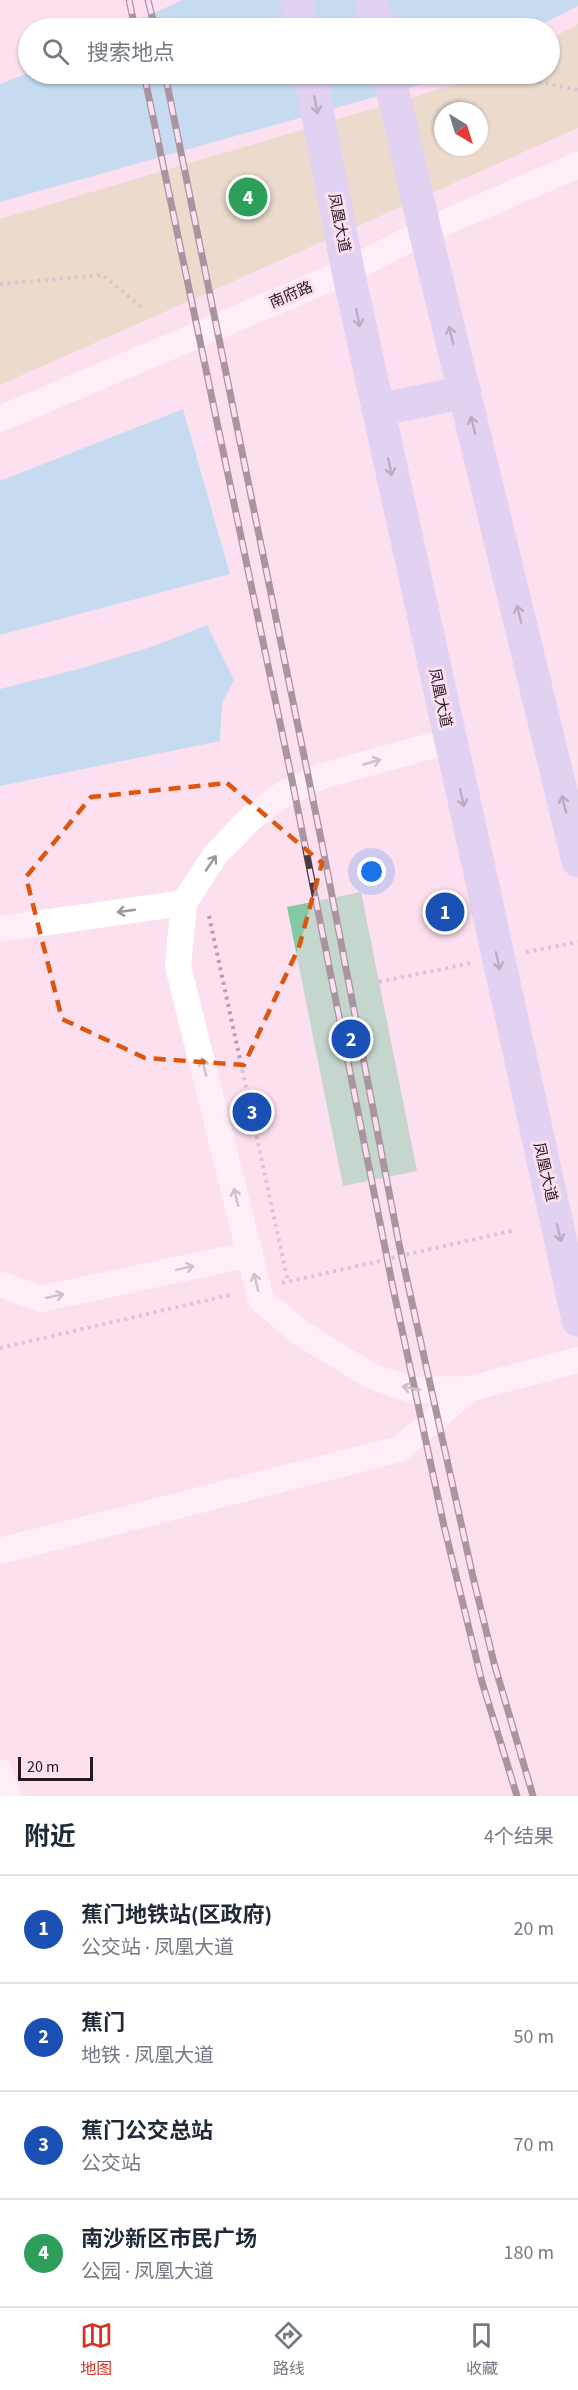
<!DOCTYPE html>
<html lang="zh">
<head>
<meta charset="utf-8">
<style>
  :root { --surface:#fff; --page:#f6f6f7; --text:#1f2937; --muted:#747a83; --line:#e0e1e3; --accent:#d93025 }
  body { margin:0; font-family:"Source Sans 3","Noto Sans SC",sans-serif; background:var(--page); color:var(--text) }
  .compass { position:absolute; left:434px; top:102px; width:54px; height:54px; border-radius:50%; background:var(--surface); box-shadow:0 2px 4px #0004; rotate:142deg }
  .scale { position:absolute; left:18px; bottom:15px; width:75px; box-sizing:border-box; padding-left:6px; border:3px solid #271721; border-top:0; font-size:16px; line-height:21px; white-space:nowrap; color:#271721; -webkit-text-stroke:4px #fce0f0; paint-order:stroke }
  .you { position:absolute; left:372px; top:872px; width:21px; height:21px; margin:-15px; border:4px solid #fff; border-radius:50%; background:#1a73e8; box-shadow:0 0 0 9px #1a73e833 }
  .badge { display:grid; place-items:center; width:39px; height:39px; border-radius:50%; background:var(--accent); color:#fff; font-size:20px; font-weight:700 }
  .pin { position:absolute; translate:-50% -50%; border:3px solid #fff; box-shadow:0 2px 6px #0006 }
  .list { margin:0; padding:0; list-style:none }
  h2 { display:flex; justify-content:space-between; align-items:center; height:78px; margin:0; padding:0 24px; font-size:26px }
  h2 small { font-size:20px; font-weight:400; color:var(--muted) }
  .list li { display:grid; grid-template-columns:39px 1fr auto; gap:18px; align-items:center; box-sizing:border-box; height:108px; padding:0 24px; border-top:2px solid var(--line) }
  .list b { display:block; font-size:22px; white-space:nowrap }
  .list p { margin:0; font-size:20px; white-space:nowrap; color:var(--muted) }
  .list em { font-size:20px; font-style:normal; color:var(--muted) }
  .icon { flex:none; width:33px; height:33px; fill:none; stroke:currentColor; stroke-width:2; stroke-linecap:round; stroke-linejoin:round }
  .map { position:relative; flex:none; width:578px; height:1796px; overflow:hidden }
  .search { position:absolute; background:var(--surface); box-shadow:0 2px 4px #0004; left:18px; right:18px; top:18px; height:66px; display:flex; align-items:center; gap:15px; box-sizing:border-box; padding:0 21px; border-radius:33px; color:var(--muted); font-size:22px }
  .sheet { height:510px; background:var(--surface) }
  nav { display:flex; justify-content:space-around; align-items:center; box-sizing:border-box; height:84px; border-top:2px solid var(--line); background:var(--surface); font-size:16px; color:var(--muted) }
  nav a { display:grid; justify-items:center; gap:3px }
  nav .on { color:var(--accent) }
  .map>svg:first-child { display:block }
  .green { fill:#dad4a2; fill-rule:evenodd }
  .water { fill:#86d5f0 }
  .building { fill:#84c9a6 }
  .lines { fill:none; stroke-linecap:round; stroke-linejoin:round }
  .path { stroke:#b79fad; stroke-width:4; stroke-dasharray:3 4.5; stroke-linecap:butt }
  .minor { stroke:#fff; stroke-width:26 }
  .major { stroke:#c0c1f2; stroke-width:33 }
  .rail-casing { stroke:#4b3944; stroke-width:7 }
  .rail { stroke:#fce0f0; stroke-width:4.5; stroke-dasharray:14; stroke-linecap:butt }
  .oneway { stroke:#746c8a }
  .oneway2 { stroke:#9e979b }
  .marked { fill:none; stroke:#de560d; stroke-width:4.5; stroke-dasharray:12 8; stroke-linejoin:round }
  .labels { text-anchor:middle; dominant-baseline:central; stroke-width:6; stroke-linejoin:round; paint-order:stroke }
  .street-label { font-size:15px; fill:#271721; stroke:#fce0f0 }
</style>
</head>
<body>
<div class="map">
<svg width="578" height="1796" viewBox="0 0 578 1796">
  <rect width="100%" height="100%" fill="#fce0f0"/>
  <!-- green -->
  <path class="green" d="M578,24V128L0,385V219L474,79L485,74H550V39ZM443,111H479V147H443Z"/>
  <!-- water -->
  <g class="water">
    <path d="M183,0H578V6L534,28H120Z"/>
    <path d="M28,73V74H457L0,202V84Z"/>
    <path d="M183,409L230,574L0,635V481Z"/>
    <path d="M207,625L234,680L222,703L220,741L0,786V689L79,669L151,647Z"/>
  </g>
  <!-- building -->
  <path class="building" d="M361,892L417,1171L343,1186L287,907Z"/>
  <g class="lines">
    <!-- path -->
    <g class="path">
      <path d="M516,77L578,90"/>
      <path d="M0,284L103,275L143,309"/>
      <path d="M209,916L288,1282"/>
      <path d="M526,952L578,942"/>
      <path d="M379,982L471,963"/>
      <path d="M282,1283L515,1230"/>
      <path d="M0,1348L234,1294"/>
    </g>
    <!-- minor -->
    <g class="minor">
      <path d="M0,419L348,271L425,231L578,165"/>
      <path d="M449,741L322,776L282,795L252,817L215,855L184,903L178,966L261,1300L301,1333L369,1375L412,1390L469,1389L578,1360"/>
      <path d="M0,929L184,903"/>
      <path d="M0,1284L41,1299L250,1254"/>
      <path d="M0,1551L400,1449L469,1389"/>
      <path d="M0,1772L8,1796"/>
    </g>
    <!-- major -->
    <g class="major">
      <path d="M296,0L302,28"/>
      <path d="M371,0L378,28"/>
      <path d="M310,74L348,271L578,1320"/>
      <path d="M389,74L425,231L578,861"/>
      <path d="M378,410L465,392"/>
    </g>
    <defs>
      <g id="rail">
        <path d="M129,0L135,28"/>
        <path d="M148,0L155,28"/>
        <path d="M144,74L292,780L392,1283L444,1526L482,1682L517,1796"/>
        <path d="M165,74L323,849L399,1244L473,1577L494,1663L533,1796"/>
      </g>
    </defs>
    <!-- rail casing -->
    <use href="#rail" class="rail-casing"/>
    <!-- rail -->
    <use href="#rail" class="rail"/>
  </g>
  <!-- one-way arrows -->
  <defs><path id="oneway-shaft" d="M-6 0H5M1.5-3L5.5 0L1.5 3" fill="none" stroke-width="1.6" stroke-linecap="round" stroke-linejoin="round" transform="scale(1.5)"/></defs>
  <g class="oneway">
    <use href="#oneway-shaft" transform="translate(316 105) rotate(79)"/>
    <use href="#oneway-shaft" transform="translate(358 318) rotate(78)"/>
    <use href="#oneway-shaft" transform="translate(451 335) rotate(-104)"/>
    <use href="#oneway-shaft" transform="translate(473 425) rotate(-104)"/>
    <use href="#oneway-shaft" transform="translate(390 467) rotate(78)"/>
    <use href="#oneway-shaft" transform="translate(519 614) rotate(-104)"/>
    <use href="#oneway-shaft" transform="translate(462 798) rotate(77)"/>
    <use href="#oneway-shaft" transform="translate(564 804) rotate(-104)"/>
    <use href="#oneway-shaft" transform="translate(498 961) rotate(77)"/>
    <use href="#oneway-shaft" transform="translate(559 1233) rotate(77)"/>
  </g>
  <g class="oneway2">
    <use href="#oneway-shaft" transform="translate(372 762) rotate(-16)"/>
    <use href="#oneway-shaft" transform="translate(211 863) rotate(-56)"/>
    <use href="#oneway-shaft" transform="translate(126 911) rotate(172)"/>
    <use href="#oneway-shaft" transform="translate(204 1067) rotate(-104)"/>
    <use href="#oneway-shaft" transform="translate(236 1197) rotate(-104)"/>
    <use href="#oneway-shaft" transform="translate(185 1268) rotate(-12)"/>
    <use href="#oneway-shaft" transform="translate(256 1282) rotate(-104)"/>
    <use href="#oneway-shaft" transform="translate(55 1296) rotate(-12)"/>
    <use href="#oneway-shaft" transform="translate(411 1388) rotate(-169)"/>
  </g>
  <!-- marked area -->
  <path d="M0 0H578V1796H0ZM227,783L322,863L299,947L244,1065L145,1058L62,1019L26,877L91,797Z" fill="#fce0f0" fill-opacity=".55" fill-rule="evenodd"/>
  <path class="marked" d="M227,783L322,863L299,947L244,1065L145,1058L62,1019L26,877L91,797Z"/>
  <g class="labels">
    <!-- street labels -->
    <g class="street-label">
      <text transform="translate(339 223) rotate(79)">凤凰大道</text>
      <text transform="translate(291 295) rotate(-23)">南府路</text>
      <text transform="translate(440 698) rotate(78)">凤凰大道</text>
      <text transform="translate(545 1172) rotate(77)">凤凰大道</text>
    </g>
  </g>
</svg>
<svg class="compass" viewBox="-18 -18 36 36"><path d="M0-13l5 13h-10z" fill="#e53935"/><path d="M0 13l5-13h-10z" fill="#747a83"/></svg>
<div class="scale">20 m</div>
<div class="you"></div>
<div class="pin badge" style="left:445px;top:912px;background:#1a4fb4">1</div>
<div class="pin badge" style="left:351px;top:1039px;background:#1a4fb4">2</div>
<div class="pin badge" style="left:252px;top:1112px;background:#1a4fb4">3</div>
<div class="pin badge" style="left:248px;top:197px;background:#2e9e5b">4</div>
<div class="search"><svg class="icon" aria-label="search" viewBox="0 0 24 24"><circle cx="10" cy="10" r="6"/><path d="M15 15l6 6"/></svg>搜索地点</div>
</div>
<section class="sheet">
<h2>附近<small>4个结果</small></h2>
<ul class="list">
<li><span class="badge" style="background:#1a4fb4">1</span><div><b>蕉门地铁站(区政府)</b><p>公交站 · 凤凰大道</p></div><em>20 m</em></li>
<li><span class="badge" style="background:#1a4fb4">2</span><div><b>蕉门</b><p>地铁 · 凤凰大道</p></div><em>50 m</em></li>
<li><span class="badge" style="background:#1a4fb4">3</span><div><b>蕉门公交总站</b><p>公交站</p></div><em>70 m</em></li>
<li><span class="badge" style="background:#2e9e5b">4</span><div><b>南沙新区市民广场</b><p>公园 · 凤凰大道</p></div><em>180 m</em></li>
</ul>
</section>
<nav>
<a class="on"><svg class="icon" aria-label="map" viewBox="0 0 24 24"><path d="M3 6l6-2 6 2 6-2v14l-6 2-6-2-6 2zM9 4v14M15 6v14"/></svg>地图</a>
<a><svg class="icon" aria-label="directions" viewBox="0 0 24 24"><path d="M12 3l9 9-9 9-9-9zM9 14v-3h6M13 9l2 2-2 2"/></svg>路线</a>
<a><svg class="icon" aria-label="saved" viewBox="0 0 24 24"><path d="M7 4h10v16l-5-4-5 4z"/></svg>收藏</a>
</nav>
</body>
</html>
